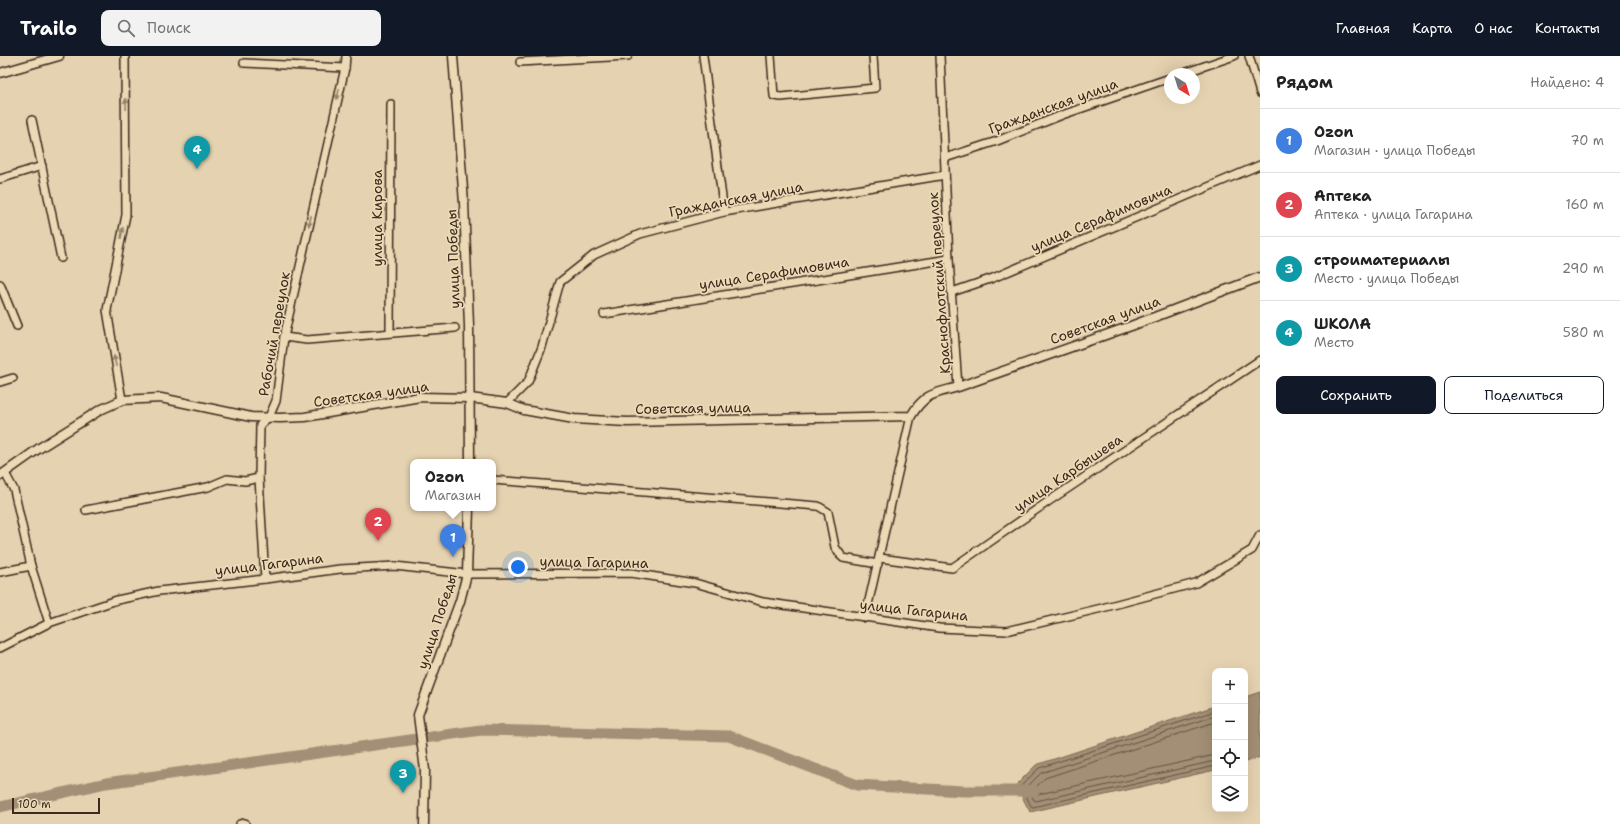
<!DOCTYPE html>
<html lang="ru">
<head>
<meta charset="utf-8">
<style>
  :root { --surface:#fff; --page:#f2f2f2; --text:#222; --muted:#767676; --line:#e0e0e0; --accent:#111827 }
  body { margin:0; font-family:"Shantell Sans",sans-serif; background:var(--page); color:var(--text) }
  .controls { position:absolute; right:12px; bottom:12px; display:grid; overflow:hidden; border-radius:8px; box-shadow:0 4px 16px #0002 }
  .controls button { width:36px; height:36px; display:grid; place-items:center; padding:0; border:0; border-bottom:1px solid var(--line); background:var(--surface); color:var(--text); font:20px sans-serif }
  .compass { position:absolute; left:1164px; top:12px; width:36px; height:36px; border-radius:50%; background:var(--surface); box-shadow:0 4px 16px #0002; rotate:142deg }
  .scale { position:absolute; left:12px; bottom:10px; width:88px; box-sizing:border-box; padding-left:4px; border:2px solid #3b2a1e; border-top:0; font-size:11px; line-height:14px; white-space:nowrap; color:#3b2a1e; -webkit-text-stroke:3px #ecd9b6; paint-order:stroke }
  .you { position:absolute; left:518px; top:511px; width:14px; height:14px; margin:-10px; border:3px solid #fff; border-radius:50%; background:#1a73e8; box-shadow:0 0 0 6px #1a73e833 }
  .badge { display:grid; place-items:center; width:26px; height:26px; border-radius:50%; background:var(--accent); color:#fff; font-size:13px; font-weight:700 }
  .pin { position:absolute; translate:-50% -33px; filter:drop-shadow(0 1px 2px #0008) }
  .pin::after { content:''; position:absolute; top:21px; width:14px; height:12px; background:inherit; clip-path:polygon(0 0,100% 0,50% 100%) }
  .popup { position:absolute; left:410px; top:403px; width:86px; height:52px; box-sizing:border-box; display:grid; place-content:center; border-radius:8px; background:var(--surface); filter:drop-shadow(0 1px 3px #0005); font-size:13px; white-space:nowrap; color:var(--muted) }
  .popup b { font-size:15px; color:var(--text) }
  .popup::after { content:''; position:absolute; left:50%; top:100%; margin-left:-8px; border:8px solid transparent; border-top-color:var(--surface) }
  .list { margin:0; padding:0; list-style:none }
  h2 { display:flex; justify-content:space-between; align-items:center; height:52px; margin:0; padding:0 16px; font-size:17px }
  h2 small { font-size:13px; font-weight:400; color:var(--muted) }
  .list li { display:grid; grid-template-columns:26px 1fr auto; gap:12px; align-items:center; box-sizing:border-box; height:64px; padding:0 16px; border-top:1px solid var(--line) }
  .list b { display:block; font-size:15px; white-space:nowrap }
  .list p { margin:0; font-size:13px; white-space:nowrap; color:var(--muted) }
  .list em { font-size:13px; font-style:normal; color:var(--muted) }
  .actions { display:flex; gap:8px; padding:12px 16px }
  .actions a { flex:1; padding:9px 0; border:1px solid var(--accent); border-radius:8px; text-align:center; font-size:14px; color:var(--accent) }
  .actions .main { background:var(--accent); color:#fff }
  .icon { flex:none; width:22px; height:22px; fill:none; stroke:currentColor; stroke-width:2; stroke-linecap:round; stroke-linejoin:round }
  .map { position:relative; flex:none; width:1260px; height:768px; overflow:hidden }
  header { display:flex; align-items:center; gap:24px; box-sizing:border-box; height:56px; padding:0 20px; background:var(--accent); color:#fff }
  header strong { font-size:19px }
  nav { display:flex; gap:22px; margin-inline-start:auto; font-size:14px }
  .search { width:280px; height:36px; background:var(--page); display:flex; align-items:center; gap:10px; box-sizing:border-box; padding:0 14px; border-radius:8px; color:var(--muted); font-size:15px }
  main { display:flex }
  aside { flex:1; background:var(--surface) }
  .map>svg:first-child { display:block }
  .water { fill:#a28f75; stroke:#796752 }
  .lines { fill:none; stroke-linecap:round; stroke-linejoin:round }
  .shore { stroke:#645241; stroke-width:1 }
  .river { stroke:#a28f75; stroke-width:11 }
  .minor-casing { stroke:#3b2a1e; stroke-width:10 }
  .tertiary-casing { stroke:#3b2a1e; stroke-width:11 }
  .minor { stroke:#ecd9b6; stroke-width:7 }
  .tertiary { stroke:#ecd9b6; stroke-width:8 }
  .oneway { fill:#94826a }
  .labels { text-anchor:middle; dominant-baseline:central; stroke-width:3.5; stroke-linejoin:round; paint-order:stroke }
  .street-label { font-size:14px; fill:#3b2a1e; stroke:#ecd9b6 }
</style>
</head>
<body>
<header>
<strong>Trailo</strong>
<div class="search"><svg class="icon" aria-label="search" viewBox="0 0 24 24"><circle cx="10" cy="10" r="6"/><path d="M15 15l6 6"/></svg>Поиск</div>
<nav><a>Главная</a><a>Карта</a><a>О нас</a><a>Контакты</a></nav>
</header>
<main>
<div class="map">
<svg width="1260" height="768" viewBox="0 0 1260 768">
  <rect width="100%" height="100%" fill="#e5d2b0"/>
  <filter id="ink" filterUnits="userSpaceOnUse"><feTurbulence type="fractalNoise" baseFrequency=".025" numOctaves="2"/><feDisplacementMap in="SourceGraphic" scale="8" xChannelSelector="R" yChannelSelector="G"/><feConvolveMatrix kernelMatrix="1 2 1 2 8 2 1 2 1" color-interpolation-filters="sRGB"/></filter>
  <g filter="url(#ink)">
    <!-- water -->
    <g class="water">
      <path d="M1260,636V701L1245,706V641Z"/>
      <path d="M1215,650V714L1030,756L1016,729L1036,709Z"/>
    </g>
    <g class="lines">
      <!-- shore -->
      <g class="shore">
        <path d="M1215,655L1039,712L1021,730L1031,750L1033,751L1215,710"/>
        <path d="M1215,660L1041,717L1027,731L1034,744L1036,745L1215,705"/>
        <path d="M1215,666L1045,722L1035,732L1037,738H1039L1215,699"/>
      </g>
      <!-- river -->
      <path class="river" d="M0,751L106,727L481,674L729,680L857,729L963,735H1034"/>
      <defs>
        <g id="minor">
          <path d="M703,0L724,156"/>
          <path d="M771,0L774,40L781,41L875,32L873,0"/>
          <path d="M940,0L949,203L958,331"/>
          <path d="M1249,0L1260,37"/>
          <path d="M520,6L628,0"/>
          <path d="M244,7L345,12"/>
          <path d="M1181,18L1234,0"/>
          <path d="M32,64L61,202"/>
          <path d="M945,102L997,85L1062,59L1170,22"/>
          <path d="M0,123L42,110"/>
          <path d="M0,228L17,270"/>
          <path d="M952,236L993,222L1260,109"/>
          <path d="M604,258L949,203"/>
          <path d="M390,277L391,48"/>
          <path d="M284,281L307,284L455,272"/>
          <path d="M0,326L13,322"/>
          <path d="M122,344L107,254L126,159L125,0"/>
          <path d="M507,347L528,326L542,291L560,226L594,199L640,178L724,156L945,119"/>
          <path d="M5,417L14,434L31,510L49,567"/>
          <path d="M493,424L818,450L828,456L835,491L843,502L878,508"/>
          <path d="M86,454L208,431L227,423L245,425L259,422"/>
          <path d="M880,502L952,512L1049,445L1260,304"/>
          <path d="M0,516L31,510"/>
          <path d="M265,523L259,422L260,369L269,361L276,345L284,281L345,12L346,0"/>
          <path d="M865,562L911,360"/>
          <path d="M0,592L49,567L117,544L159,535L265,523L340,513L395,510L467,518L631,517L695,527L763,546L939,572L1006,575L1102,552L1196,527L1252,494L1260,479"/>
          <path d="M240,768L245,767"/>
        </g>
        <g id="tertiary">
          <path d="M453,0L464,147L469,269L470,406"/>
          <path d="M0,17L59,0"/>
          <path d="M0,420L38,393L100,354L122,344L161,342L251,361L280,362L305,361L420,341L470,342L507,347L524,354L574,363L627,366L911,360C925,337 934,338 958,331L1131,270L1260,221"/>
          <path d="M424,768L425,714L418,659L460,545L467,518L469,452"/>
        </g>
      </defs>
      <!-- minor casing -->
      <use href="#minor" class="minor-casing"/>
      <!-- tertiary casing -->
      <use href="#tertiary" class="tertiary-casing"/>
      <!-- minor -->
      <use href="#minor" class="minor"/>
      <!-- tertiary -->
      <use href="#tertiary" class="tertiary"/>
    </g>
    <!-- one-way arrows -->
    <defs><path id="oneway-solid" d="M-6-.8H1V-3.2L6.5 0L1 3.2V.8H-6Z"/></defs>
    <g class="oneway">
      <use href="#oneway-solid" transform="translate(338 38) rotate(103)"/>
      <use href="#oneway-solid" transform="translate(126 48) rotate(-91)"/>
      <use href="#oneway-solid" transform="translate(310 165) rotate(103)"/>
      <use href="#oneway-solid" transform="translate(122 177) rotate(-79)"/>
      <use href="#oneway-solid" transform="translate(115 305) rotate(-101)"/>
    </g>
  </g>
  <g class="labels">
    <!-- street labels -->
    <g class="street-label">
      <text transform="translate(1053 50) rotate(-20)">Гражданская улица</text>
      <text transform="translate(736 143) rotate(-11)">Гражданская улица</text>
      <text transform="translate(377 162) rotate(-90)">улица Кирова</text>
      <text transform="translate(1101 162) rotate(-23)">улица Серафимовича</text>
      <text transform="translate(453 203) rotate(-92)">улица Победы</text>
      <text transform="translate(774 217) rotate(-9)">улица Серафимовича</text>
      <text transform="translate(939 227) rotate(-94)">Краснофлотский переулок</text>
      <text transform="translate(1105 264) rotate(-20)">Советская улица</text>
      <text transform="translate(274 278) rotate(-80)">Рабочий переулок</text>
      <text transform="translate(371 338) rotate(-8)">Советская улица</text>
      <text transform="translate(693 352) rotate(-1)">Советская улица</text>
      <text transform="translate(1068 417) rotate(-34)">улица Карбышева</text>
      <text transform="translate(594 506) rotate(1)">улица Гагарина</text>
      <text transform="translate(269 508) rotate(-7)">улица Гагарина</text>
      <text transform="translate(914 554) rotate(6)">улица Гагарина</text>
      <text transform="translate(437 565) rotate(-72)">улица Победы</text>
    </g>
  </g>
</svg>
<div class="controls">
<button>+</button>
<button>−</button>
<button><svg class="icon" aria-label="locate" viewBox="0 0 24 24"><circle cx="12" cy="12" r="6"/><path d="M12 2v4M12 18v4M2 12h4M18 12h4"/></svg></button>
<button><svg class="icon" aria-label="layers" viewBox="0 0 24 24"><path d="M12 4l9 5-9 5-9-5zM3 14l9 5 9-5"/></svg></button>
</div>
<svg class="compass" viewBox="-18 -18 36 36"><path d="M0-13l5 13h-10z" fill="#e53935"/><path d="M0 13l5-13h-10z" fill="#767676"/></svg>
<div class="scale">100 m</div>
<div class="you"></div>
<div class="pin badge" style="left:453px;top:501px;background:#3f7fe0">1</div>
<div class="popup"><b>Ozon</b>Магазин</div>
<div class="pin badge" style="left:378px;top:485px;background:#e0444e">2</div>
<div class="pin badge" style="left:403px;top:737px;background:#0f9aa8">3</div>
<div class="pin badge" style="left:197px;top:113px;background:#0f9aa8">4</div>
</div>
<aside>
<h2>Рядом<small>Найдено: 4</small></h2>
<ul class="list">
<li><span class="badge" style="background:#3f7fe0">1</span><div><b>Ozon</b><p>Магазин · улица Победы</p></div><em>70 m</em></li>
<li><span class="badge" style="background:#e0444e">2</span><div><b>Аптека</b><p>Аптека · улица Гагарина</p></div><em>160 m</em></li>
<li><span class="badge" style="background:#0f9aa8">3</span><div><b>строиматериалы</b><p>Место · улица Победы</p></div><em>290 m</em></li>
<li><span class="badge" style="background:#0f9aa8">4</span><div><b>ШКОЛА</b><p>Место</p></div><em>580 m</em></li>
</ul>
<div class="actions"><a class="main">Сохранить</a><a>Поделиться</a></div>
</aside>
</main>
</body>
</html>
